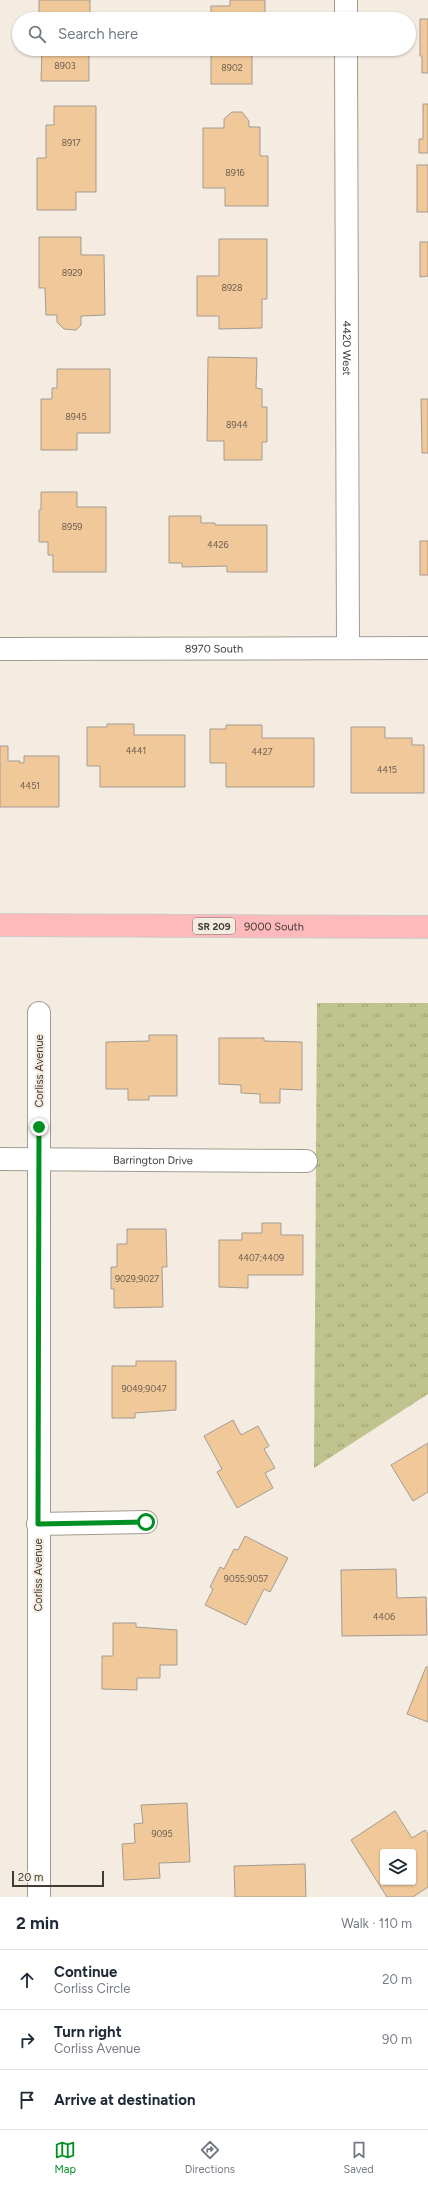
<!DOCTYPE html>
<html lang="en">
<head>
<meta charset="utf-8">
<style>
  :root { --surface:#fff; --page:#f6f6f7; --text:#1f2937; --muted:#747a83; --line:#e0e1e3; --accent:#009022 }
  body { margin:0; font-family:Figtree,sans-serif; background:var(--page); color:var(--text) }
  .controls { position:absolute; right:12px; bottom:12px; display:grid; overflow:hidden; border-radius:4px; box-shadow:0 1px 3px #0004 }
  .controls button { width:36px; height:36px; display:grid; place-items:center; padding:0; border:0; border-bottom:1px solid var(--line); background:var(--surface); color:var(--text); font:20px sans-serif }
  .scale { position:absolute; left:12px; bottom:10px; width:92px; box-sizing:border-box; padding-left:4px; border:2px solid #3f3b37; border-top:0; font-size:11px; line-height:14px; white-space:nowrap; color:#3f3b37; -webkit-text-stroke:3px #f5ece1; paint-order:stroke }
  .stop { position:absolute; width:12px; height:12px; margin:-9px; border:3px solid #009022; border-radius:50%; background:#fff }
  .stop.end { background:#009022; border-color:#fff; box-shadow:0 1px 4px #0008 }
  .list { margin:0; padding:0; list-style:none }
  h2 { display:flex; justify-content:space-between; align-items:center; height:52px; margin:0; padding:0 16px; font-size:17px }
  h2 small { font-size:13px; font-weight:400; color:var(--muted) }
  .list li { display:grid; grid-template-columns:26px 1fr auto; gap:12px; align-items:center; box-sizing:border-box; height:60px; padding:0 16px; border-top:1px solid var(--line) }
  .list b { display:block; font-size:15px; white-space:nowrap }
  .list p { margin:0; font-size:13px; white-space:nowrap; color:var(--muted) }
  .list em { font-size:13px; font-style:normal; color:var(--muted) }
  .icon { flex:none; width:22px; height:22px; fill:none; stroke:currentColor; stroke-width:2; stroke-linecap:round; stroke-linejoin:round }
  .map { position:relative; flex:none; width:428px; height:1897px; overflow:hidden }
  .search { position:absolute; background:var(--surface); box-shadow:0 1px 3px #0004; left:12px; right:12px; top:12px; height:44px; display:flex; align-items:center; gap:10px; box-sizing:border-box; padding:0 14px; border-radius:22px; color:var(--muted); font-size:15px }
  .sheet { height:232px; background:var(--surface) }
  nav { display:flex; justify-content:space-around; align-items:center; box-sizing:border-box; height:56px; border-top:1px solid var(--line); background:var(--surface); font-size:11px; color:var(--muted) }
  nav a { display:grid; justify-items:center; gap:2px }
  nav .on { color:var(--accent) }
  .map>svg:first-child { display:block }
  .grass { fill:url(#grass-tufts) }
  .building { fill:#f0c89a; stroke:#a39b91; fill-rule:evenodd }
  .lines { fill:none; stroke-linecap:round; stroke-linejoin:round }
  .street-casing { stroke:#a39b91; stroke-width:24 }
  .primary-casing { stroke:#cdcccb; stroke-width:24 }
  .street { stroke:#fff; stroke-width:22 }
  .primary { stroke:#feb9bb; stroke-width:22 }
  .route { stroke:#009022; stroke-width:5 }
  .labels { text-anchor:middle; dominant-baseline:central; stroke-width:4; stroke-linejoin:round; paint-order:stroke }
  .number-label { font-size:9px; fill:#6b5e50 }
  .shield { fill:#f5ece1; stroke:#76706a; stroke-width:1 }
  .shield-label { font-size:10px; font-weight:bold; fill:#3f3b37 }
  .street-label { font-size:11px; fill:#3f3b37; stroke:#f5ece1 }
</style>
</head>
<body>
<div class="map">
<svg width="428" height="1897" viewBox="0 0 428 1897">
  <defs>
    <pattern id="grass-tufts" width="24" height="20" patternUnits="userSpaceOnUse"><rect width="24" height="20" fill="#bfc38d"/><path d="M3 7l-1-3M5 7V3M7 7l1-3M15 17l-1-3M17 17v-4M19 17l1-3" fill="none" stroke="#9da074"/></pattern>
  </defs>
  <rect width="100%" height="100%" fill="#f5ece1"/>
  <!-- grass -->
  <path class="grass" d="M317,1003H428V1394L314,1468Z"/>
  <!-- building -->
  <g class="building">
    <rect x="39" y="0" width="51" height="19"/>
    <path d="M230,0H265V19H211V6H230Z"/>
    <path d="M420,19H428V73H422V56H420Z"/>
    <path d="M42,49H89V81H41Z"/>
    <rect x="211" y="49" width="41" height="35"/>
    <path d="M423,104H428V153H419V139H423Z"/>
    <path d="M54,106H96V192H76V210H37V158H46V125H54Z"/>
    <path d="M232,112H242L249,121V127H260V156H268V206H225V188H203V128H224V119Z"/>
    <rect x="417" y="165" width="11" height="47"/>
    <path d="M39,237H81V255H104L105,315L81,316V325L76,330L64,329L57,322V315H46L45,288H39Z"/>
    <path d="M219,239H267V299H262V328L219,329V316H197V276H219Z"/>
    <path d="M420,242H428V276L420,277Z"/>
    <path d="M208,357L257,358L256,388L262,389V407H267V442H262V460H224V441H207Z"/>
    <path d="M57,369H110V433H77V450H41V399H52V388H57Z"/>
    <path d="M421,399H428V453H422Z"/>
    <path d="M41,492H77V507H106V572H53V555H48V542H39V510H41Z"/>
    <path d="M169,516H201V523H215V525H267V572H227V566L182,567V563H169Z"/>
    <rect x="420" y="541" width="8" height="34"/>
    <path d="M107,724H134V735H185V787H100V766H87V727H107Z"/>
    <path d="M226,725H262V738H314V787H226V763H210V729H226Z"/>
    <path d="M351,727H385V738H412V745H424V793H351Z"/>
    <path d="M0,746H8V761H20V763H24V756H59V807H0Z"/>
    <path d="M149,1035H177V1096H149V1100H128V1089H106V1042L149,1041Z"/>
    <path d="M219,1038H264V1041L302,1042V1090L280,1089V1103H260V1094L241,1093V1085L219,1084Z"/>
    <path d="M262,1223H281V1235H303V1275H248V1288L219,1287V1240H242V1233H262Z"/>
    <path d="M127,1229H166L167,1267H162L163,1307L114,1308V1289H111V1267H117V1244H127Z"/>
    <path d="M136,1361H176V1410L135,1413V1418H112V1366H136Z"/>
    <path d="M233,1420L241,1435L258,1426L269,1446L264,1449L275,1468L265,1473L273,1488L237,1508L217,1472L222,1469L204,1436Z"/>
    <path d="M428,1443V1492L413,1501L391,1465Z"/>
    <path d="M245,1536L288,1558L270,1592L264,1589L246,1625L205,1605L213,1589L210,1587L220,1567L224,1569L234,1549L238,1550Z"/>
    <path d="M396,1569L397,1598L426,1597L427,1635L342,1636L341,1570Z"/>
    <path d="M113,1623H136V1627L177,1630V1665H160V1678H137V1690L102,1689V1656H113Z"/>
    <path d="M426,1667H428V1722L407,1714Z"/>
    <path d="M187,1803L190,1862L159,1863L160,1878L124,1880L122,1844L135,1843L134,1824L143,1823L141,1805Z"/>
    <path d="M395,1811L412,1838L425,1830L428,1834V1887L413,1897H387L351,1840ZM383,1852H413V1882H383Z"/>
    <path d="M305,1864L306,1897H235L234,1866Z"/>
  </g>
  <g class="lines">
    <defs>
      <g id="street">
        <path d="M346,0V19"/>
        <path id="s1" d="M346,49L348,648"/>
        <path id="s2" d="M0,649L428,648"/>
        <path d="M39,1013V1897"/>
        <path id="s3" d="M0,1159L306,1161"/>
        <path d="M38,1524L146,1522"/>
      </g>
      <g id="primary">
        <path id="s4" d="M0,925L428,927"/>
      </g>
    </defs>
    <!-- street casing -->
    <use href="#street" class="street-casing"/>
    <!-- primary casing -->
    <use href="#primary" class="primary-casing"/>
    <!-- street -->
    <use href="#street" class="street"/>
    <!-- primary -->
    <use href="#primary" class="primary"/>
  </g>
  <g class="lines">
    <!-- route -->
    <path class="route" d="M39,1127L38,1524L146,1522"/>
  </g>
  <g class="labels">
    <!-- number labels -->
    <g class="number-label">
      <text x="65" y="65">8903</text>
      <text x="232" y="67">8902</text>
      <text x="71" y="142">8917</text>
      <text x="235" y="172">8916</text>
      <text x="72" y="272">8929</text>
      <text x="232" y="287">8928</text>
      <text x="76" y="416">8945</text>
      <text x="237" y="424">8944</text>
      <text x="72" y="526">8959</text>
      <text x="218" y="544">4426</text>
      <text x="136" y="750">4441</text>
      <text x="262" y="751">4427</text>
      <text x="387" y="769">4415</text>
      <text x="30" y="785">4451</text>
      <text x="261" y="1257">4407;4409</text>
      <text x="137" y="1278">9029;9027</text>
      <text x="144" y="1388">9049;9047</text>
      <text x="246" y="1578">9055;9057</text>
      <text x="384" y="1616">4406</text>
      <text x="162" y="1833">9095</text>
    </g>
    <!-- shield labels -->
    <rect class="shield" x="193" y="918" width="42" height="16" rx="3"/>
    <g class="shield-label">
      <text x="214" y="926">SR 209</text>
    </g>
    <!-- street labels -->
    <g class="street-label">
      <text stroke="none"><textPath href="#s1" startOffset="299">4420 West</textPath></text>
      <text stroke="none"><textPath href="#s2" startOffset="214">8970 South</textPath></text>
      <text stroke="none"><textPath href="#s4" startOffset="274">9000 South</textPath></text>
      <text transform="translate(39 1071) rotate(-90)">Corliss Avenue</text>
      <text stroke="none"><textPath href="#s3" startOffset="153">Barrington Drive</textPath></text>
      <text transform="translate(38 1575) rotate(-90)">Corliss Avenue</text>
    </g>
  </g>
</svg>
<div class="controls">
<button><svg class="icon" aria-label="layers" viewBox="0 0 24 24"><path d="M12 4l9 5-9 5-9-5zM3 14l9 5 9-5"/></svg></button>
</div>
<div class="scale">20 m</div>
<div class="stop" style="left:146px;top:1522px"></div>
<div class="stop end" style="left:39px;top:1127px"></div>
<div class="search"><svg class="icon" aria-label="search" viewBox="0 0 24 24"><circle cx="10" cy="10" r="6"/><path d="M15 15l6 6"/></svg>Search here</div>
</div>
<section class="sheet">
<h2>2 min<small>Walk · 110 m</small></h2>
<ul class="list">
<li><svg class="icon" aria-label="ahead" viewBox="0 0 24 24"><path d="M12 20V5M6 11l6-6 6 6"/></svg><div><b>Continue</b><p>Corliss Circle</p></div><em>20 m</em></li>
<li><svg class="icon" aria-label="right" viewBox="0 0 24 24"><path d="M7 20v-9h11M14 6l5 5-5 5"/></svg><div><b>Turn right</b><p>Corliss Avenue</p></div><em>90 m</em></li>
<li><svg class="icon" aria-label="arrive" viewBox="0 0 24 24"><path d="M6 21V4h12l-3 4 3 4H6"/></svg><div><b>Arrive at destination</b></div></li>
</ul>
</section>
<nav>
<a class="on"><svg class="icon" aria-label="map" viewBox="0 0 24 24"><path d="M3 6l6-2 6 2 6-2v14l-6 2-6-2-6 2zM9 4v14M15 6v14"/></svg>Map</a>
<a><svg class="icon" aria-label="directions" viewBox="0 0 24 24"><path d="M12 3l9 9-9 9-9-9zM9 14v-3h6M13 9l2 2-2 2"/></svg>Directions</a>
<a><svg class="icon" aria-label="saved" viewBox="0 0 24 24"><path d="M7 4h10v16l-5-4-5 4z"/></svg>Saved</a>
</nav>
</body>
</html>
